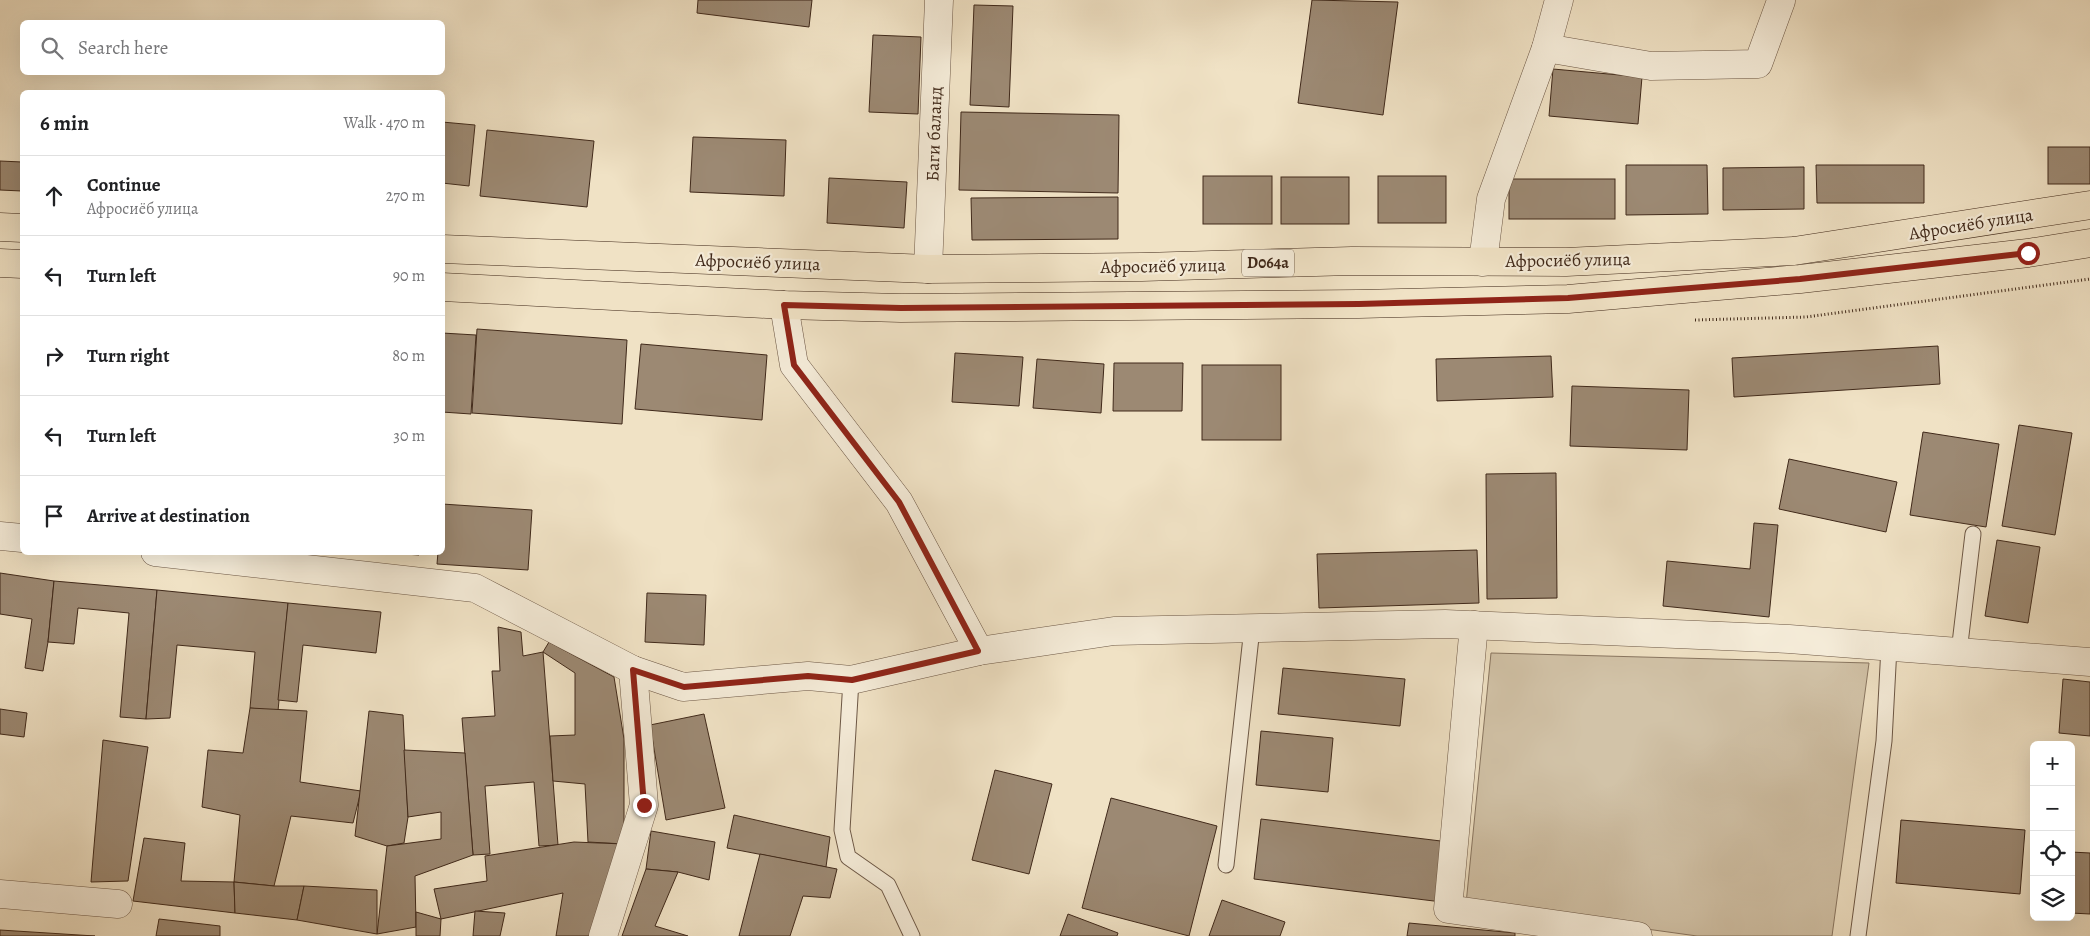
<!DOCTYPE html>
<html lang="en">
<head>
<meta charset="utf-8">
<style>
  :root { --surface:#fff; --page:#f6f6f6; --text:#202124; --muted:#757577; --line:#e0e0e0 }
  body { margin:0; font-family:Alegreya,serif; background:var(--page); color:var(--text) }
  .controls { position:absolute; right:15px; bottom:15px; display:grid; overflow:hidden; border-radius:8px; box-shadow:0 5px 20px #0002 }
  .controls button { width:45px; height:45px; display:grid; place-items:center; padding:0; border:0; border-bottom:1px solid var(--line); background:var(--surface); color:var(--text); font:25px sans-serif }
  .stop { position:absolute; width:15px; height:15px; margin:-11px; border:4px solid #8f2418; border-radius:50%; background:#fff }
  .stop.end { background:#8f2418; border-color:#fff; box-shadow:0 1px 5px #0008 }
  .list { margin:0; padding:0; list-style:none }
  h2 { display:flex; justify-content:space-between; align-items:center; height:65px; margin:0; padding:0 20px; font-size:21px }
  h2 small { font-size:16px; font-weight:400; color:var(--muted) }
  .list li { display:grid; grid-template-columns:32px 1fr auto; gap:15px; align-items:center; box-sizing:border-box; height:80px; padding:0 20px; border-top:1px solid var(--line) }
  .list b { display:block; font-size:19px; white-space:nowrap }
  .list p { margin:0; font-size:16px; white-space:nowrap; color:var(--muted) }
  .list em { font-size:16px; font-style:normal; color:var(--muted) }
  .icon { flex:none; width:28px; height:28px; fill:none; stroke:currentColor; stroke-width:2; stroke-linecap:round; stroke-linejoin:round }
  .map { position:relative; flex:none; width:2090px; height:936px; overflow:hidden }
  .search { position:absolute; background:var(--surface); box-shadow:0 5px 20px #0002; left:20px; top:20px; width:425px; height:55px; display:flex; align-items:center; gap:12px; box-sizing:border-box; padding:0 18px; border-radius:8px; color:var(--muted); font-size:19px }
  .panel { position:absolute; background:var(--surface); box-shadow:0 5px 20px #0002; left:20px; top:90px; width:425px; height:465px; border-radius:8px }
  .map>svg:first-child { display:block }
  .green { fill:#d2c3a8; stroke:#897661 }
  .building { fill:#9c8973; stroke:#40291a }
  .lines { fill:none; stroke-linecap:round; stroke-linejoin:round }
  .service-casing { stroke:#6c5745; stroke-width:17 }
  .minor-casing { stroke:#6c5745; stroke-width:29 }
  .primary-casing { stroke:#40291a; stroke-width:29 }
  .path { stroke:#40291a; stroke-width:3; stroke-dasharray:1 2.5; stroke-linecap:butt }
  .service { stroke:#f5ecd9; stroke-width:15 }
  .minor { stroke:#f5ecd9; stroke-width:28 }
  .primary { stroke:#f0e2c5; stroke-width:28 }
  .route { stroke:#8f2418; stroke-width:6 }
  .labels { text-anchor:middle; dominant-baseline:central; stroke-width:4.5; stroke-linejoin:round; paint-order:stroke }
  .shield { fill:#f5ecd9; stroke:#766453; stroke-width:1 }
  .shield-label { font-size:16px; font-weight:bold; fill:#40291a }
  .street-label { font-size:18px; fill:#40291a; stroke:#f5ecd9 }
</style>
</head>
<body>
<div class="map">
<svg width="2090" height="936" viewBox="0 0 2090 936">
  <rect width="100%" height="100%" fill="#f0e2c5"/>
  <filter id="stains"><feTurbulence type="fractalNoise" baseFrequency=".004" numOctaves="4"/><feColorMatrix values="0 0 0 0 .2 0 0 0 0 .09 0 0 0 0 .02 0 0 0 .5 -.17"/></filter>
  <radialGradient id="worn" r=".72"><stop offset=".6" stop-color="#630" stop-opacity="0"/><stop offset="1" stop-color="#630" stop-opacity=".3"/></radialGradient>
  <!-- green -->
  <path class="green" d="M1491,653L1869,663L1832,936H1697L1466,904Z"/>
  <!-- building -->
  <g class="building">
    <path d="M698,0H812L809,27L697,13Z"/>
    <path d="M1312,0L1398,2L1383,115L1298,103Z"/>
    <path d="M974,5L1013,6L1009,107L970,105Z"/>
    <path d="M873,35L921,37L918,114L869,112Z"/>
    <path d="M1553,69L1642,77L1638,124L1549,116Z"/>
    <path d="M961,112L1119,115L1118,193L959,190Z"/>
    <path d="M442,122L475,125L469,186L442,183Z"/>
    <path d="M487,130L594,141L587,207L480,196Z"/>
    <path d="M693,137L786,140L784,196L690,192Z"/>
    <rect x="2048" y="147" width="42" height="37"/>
    <path d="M0,161L22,162V191L0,190Z"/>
    <path d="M1626,165H1707L1708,214L1626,215Z"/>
    <path d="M1816,165H1924V203H1817Z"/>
    <path d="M1804,167V209L1723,210V168Z"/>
    <rect x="1203" y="176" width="69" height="48"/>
    <rect x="1378" y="176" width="68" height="47"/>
    <rect x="1281" y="177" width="68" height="47"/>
    <path d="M829,178L907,182L904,228L827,223Z"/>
    <rect x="1509" y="179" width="106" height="40"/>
    <path d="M1118,197V239L972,240L971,198Z"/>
    <path d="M477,329L627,340L622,424L472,413Z"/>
    <path d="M442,333L476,335L471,414L442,412Z"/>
    <path d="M641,344L767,355L762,420L635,409Z"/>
    <path d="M1938,346L1940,384L1734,397L1732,358Z"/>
    <path d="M955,353L1023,357L1019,406L952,402Z"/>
    <path d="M1551,356L1553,397L1437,401L1436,359Z"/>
    <path d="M1037,359L1104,364L1101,413L1033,408Z"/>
    <path d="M1114,363H1183L1182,411H1113Z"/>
    <rect x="1202" y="365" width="79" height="75"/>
    <path d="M1572,386L1689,390L1687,450L1570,446Z"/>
    <path d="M2019,425L2072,433L2055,535L2002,526Z"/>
    <path d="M1923,432L1999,444L1986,527L1910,515Z"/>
    <path d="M1789,459L1897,482L1886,532L1779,509Z"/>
    <path d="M1556,473L1557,598L1487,599L1486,474Z"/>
    <path d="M442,504L532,510L528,570L437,564L438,552H442Z"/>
    <path d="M1754,523L1778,525L1769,617L1663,606L1667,561L1750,569Z"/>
    <path d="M1997,540L2040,547L2028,623L1985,616Z"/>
    <path d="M1477,550L1479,603L1319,608L1317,554Z"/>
    <path d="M376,552H419V555Z"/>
    <path d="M0,573L54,581L48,642L43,671L25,668L32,619L0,614Z"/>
    <path d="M54,581L157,590L146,719L120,717L129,613L78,608L74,644L48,642Z"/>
    <path d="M157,590L288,603L278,711L250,708L255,652L177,645L170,718L146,719Z"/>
    <path d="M647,593L706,595L704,645L645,642Z"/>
    <path d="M288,603L381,612L376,653L303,645L297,702L278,700Z"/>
    <path d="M498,627L521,632L523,656L543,652L558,845L539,846L534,782L485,786L490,854L473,855L462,718L495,716L492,671H500Z"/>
    <path d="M549,642L614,677L624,739V844L588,842L585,784L553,781L550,736L575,735V673L543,652Z"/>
    <path d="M1283,668L1405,679L1400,726L1278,714Z"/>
    <path d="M2063,679L2090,682V736L2059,733Z"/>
    <path d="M250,708L307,711L300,782L361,791L353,823L291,816L274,886L234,882L240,815L202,807L208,750L243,753Z"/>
    <path d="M0,709L27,713L24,737L0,734Z"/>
    <path d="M369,711L403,715L408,817L404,843L387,846L355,836Z"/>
    <path d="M704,714L725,808L666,820L650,725Z"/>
    <path d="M1261,731L1333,738L1328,792L1256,785Z"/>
    <path d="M103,740L148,747L128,881L91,882Z"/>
    <path d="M404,750L465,753L473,855L415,876L416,927L377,934L387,846L441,839V812L408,817Z"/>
    <path d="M995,770L1052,784L1029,874L972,860Z"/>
    <path d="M1111,798L1217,826L1189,936L1082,908Z"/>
    <path d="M734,815L830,837L826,867L727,848Z"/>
    <path d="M1261,819L1449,842L1442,902L1254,879Z"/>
    <path d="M1901,820L2025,830L2020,894L1896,883Z"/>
    <path d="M651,831L715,842L709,880L678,872L646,869Z"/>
    <path d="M144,838L185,843L181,881L234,882L235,913L133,901Z"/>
    <path d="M574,842L624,844L596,936H556L563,893L441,919L434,889L487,881L485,856Z"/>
    <path d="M2071,852L2090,853V914L2071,913Z"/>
    <path d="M760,854L837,869L830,898L803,896L790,936H739Z"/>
    <path d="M646,869L678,872L655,926L688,936H622Z"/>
    <path d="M234,882L274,886H304L297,920L235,913Z"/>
    <path d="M304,886L377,890V934L297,920Z"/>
    <path d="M1222,900L1285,922L1280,936H1209Z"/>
    <path d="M475,911L505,913L500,936H473Z"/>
    <path d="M416,912L441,919L440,936H416Z"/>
    <path d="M1068,914L1118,933L1117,936H1060Z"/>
    <path d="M159,919L220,926V936H156Z"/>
    <path d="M1409,923L1515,933V936H1407Z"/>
    <path d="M0,930L95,936H0Z"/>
  </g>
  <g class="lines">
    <defs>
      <g id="service">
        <path d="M1959,652L1973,534"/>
        <path d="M851,680L842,830L848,857L888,885L912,936"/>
        <path d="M1226,865L1252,628"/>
        <path d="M1858,936L1884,741L1889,647"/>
      </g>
      <g id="minor">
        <path d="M1559,0L1546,48L1651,66L1758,64L1781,1"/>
        <path d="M1483,262L1491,199L1546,48"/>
        <path d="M928,269L939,0"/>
        <path d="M784,305L794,365L899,502L979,651"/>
        <path d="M0,536L22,538"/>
        <path d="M155,552L475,588L633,670L683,687L808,676L851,680L979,651L1114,631L1445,624L1789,639L2090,662"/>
        <path d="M1474,625L1448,909L1638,936"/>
        <path d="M0,894L118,904"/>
        <path d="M603,936L644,805L633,670"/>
      </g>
      <g id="primary">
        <path d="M0,227L22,228"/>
        <path d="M442,249L928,269L1142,267L1352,261L1566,262L1794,251L2090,205"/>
        <path d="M0,263L22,264"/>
        <path d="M442,287L784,305L901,308L1359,304L1568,299L1800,279L2028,253L2090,243"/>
      </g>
    </defs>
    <!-- service casing -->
    <use href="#service" class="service-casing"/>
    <!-- minor casing -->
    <use href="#minor" class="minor-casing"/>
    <!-- primary casing -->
    <use href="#primary" class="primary-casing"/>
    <!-- path -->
    <path class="path" d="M1695,320L1806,317L2090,279"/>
    <!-- service -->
    <use href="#service" class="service"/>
    <!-- minor -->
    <use href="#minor" class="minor"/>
    <!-- primary -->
    <use href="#primary" class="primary"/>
  </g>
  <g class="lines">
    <!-- route -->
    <path class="route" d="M644,805L633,670L684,687L808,676L852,680L978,651L899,502L794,365L784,305L901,308L1359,304L1568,298L1800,279L2028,253"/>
  </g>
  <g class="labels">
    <!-- shield labels -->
    <rect class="shield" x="1242" y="249.5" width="52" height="27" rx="4"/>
    <g class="shield-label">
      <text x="1268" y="263">D064a</text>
    </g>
    <!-- street labels -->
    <g class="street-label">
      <text transform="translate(934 134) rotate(-88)">Баги баланд</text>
      <text transform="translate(1971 224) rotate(-9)">Афросиёб улица</text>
      <text transform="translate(1568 260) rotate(-1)">Афросиёб улица</text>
      <text transform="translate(758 262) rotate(2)">Афросиёб улица</text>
      <text transform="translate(1163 266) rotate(-1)">Афросиёб улица</text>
    </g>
  </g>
  <rect width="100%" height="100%" filter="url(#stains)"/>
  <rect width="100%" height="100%" fill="url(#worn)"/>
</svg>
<div class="controls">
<button>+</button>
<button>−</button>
<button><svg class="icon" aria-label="locate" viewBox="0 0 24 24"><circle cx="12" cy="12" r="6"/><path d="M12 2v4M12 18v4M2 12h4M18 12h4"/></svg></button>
<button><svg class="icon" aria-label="layers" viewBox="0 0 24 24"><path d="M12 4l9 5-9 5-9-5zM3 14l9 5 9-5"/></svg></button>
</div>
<div class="stop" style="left:2028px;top:253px"></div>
<div class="stop end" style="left:644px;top:805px"></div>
<div class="search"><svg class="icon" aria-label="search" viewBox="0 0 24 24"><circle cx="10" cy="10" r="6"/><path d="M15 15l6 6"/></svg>Search here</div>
<section class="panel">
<h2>6 min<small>Walk · 470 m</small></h2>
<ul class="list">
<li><svg class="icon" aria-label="ahead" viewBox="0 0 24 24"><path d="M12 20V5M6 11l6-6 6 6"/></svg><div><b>Continue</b><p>Афросиёб улица</p></div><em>270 m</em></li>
<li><svg class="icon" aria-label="left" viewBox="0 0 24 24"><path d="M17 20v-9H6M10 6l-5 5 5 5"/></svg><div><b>Turn left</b></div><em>90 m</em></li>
<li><svg class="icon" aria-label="right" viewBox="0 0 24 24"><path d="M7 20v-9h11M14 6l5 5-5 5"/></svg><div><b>Turn right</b></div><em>80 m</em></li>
<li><svg class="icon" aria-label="left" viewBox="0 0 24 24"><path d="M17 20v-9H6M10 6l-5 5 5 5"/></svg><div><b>Turn left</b></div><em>30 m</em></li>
<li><svg class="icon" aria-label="arrive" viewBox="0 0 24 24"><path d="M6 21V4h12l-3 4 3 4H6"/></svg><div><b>Arrive at destination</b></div></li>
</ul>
</section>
</div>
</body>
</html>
